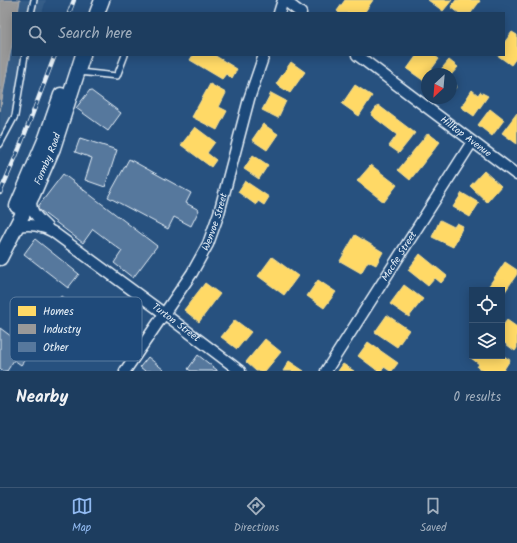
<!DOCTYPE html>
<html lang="en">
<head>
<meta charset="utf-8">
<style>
  :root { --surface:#1d3d5f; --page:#254465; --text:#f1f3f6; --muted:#a0aebd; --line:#3b5674; --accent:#90b9f0 }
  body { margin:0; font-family:Kalam,sans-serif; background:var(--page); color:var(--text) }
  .controls { position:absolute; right:12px; bottom:12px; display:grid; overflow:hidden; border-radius:0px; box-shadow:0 2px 10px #0003 }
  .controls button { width:36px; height:36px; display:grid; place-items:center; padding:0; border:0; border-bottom:1px solid var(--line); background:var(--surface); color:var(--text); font:20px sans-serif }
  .compass { position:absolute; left:421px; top:68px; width:36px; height:36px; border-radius:50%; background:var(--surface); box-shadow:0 2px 10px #0003; rotate:206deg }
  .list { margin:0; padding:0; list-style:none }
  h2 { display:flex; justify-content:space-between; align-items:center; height:52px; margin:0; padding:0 16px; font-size:17px }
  h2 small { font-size:13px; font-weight:400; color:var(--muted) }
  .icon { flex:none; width:22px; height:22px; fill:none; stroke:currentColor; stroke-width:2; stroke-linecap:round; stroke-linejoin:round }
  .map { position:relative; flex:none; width:517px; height:371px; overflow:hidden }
  .search { position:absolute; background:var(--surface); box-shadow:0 2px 10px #0003; left:12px; right:12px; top:12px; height:44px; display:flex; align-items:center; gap:10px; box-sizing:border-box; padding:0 14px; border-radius:0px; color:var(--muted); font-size:15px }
  .sheet { height:116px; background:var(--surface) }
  nav { display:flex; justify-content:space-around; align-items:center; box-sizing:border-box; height:56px; border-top:1px solid var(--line); background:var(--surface); font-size:11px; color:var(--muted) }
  nav a { display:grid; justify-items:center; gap:2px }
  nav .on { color:var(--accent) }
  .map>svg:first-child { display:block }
  .built { fill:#355d88 }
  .homes { fill:#ffd966; stroke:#f8e092 }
  .industry { fill:#999; stroke:#b1b3b6 }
  .building { fill:#57789d; stroke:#e8f1f8 }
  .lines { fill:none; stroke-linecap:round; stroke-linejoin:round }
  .service-casing { stroke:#e8f1f8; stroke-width:8 }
  .minor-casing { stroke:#e8f1f8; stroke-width:13 }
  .secondary-casing { stroke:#e8f1f8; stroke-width:17 }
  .service { stroke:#1f4a7a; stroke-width:5 }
  .minor { stroke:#1f4a7a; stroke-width:10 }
  .secondary { stroke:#1f4a7a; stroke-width:14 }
  .rail-casing { stroke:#e8f1f8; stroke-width:4.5 }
  .rail { stroke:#1f4a7a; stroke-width:3; stroke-dasharray:9; stroke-linecap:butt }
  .labels { text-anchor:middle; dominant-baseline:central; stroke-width:4; stroke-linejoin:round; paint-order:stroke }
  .street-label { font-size:10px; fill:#e8f1f8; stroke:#1f4a7a }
  .key { fill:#1f4a7a; stroke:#5b7ca0; stroke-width:1 }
  .key-label { font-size:11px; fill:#e8f1f8 }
</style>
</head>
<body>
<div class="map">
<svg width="517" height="371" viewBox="0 0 517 371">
  <rect width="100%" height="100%" fill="#27517f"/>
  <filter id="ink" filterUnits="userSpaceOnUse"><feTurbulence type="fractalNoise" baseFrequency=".025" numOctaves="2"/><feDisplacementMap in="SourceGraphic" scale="8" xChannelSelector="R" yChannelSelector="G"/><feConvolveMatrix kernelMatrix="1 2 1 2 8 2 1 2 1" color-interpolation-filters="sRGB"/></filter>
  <g filter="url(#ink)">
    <!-- built -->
    <path class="built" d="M0,0H46L42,13H13V55H30L0,153Z"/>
    <!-- homes -->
    <g class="homes">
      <path d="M345,0H373L364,13H339L337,11Z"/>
      <path d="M428,0H452L443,11Z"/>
      <path d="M456,0H479L480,1L471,13H459L451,7Z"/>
      <path d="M512,32L517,35V57L511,65L497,55H504V43Z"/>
      <path d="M193,55H214L237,69L232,78L226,74L222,79L190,60Z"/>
      <path d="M417,55H434L439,59L428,74H427L424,81L407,69Z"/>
      <path d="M449,60L458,67L451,75V74H437Z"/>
      <path d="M291,62L305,72L290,93L276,84Z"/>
      <path d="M451,81L457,86L451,93Z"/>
      <path d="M210,84L226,93L219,107L227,111L217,130L192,117Z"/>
      <path d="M355,85L372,96L359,116L342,104Z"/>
      <path d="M472,90L478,95L480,92L488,96L474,116L461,107Z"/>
      <path d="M271,93L286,101L278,118L262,110Z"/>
      <path d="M378,105L415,133L399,153L389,146L397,135L371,115Z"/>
      <path d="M490,109L504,120L492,136L478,125Z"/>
      <path d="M517,113V144L502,133Z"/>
      <path d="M263,124L278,134L267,150L252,140Z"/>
      <path d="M195,127L215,142L207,153L216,160L211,167L181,145Z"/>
      <path d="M428,133L440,142L410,180L398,170Z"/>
      <path d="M253,155L268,165L259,179L244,169Z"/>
      <path d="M371,165L397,185L384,202L357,181Z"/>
      <path d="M484,171L501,186L487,202L470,186Z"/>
      <path d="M245,181L269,197L264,205L258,201L256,205L238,192Z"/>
      <path d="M462,193L479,203L470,217L453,207Z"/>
      <path d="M440,220L454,227L457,223L463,226L453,247L432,237Z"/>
      <path d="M355,235L383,252L376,265L368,261L361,273L340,261Z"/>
      <path d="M420,254L447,276L441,283L435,278L428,286L408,270Z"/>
      <path d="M272,257L298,276L284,295L258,276Z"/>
      <path d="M505,262L517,270V274L502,296V290H486Z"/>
      <path d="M318,280L336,292L324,308L307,296Z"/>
      <path d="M205,283L220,294L199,322L184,310Z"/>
      <path d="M404,285L423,299L409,317L390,304Z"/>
      <path d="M387,315L409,330L397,347L375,332Z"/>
      <path d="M235,320L251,332L237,349L221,337Z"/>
      <path d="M507,320L517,327V348L515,351L502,341V327Z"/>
      <path d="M265,339L281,352L265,371H256L246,362Z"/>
      <path d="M368,342L398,363L392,371H390L384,367L381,371H378L358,356Z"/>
      <path d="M502,355L510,360L503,371H484L477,367L479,364L471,358L472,356Z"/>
      <path d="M289,361L304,371H283Z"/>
      <path d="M343,364L354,371H338Z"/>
    </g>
    <!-- industry -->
    <path class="industry" d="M0,0H20L18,13H13V38L0,111Z"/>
    <!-- building -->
    <g class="building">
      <path d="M90,90L121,113L108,131L76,108Z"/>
      <path d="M80,138L117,150L105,187L85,180L92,158L75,152Z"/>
      <path d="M129,159L191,193L186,203L199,210L191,226L174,217L168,229L108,197Z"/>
      <path d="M63,174L157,246L133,278L114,263L122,251L93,229L83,243L37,208Z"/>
      <path d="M35,239L79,274L68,288L24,254Z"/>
      <path d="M61,296L80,310L86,302L107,317L84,348L44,319Z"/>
      <path d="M0,328L31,351L21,365L14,360L7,371H2L0,369Z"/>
      <path d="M198,355L217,370V371H191L188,369Z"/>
      <path d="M148,357L164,370L163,371H145L140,367Z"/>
    </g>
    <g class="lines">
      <defs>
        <g id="service">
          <path d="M31,13L34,0"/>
          <path d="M79,72L117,76L125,55"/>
          <path d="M0,144L15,116L25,55"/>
        </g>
        <g id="minor">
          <path d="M284,0L301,13"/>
          <path d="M279,13L283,0"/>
          <path id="s1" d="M357,55L517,175"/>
          <path d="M32,197C28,211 38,218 47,227"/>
          <path id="s2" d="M17,226C31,224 41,225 53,232L158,309L240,371"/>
          <path id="s3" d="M125,371L192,273L208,244L219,213L249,99L264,55"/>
          <path id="s4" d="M326,371L472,142"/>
        </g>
        <g id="secondary">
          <path d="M97,13L102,0"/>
          <path d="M17,206L46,138L61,95"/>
          <path id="s5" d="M0,258L33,194L53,148L83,55"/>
        </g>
      </defs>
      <!-- service casing -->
      <use href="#service" class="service-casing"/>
      <!-- minor casing -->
      <use href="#minor" class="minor-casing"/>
      <!-- secondary casing -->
      <use href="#secondary" class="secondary-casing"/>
      <!-- service -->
      <use href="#service" class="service"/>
      <!-- minor -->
      <use href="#minor" class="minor"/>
      <!-- secondary -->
      <use href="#secondary" class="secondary"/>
      <defs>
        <g id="rail">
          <path d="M69,13L74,0"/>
          <path d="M0,193L19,149L55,55"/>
        </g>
      </defs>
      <!-- rail casing -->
      <use href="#rail" class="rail-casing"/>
      <!-- rail -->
      <use href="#rail" class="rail"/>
    </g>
  </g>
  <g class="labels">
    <!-- street labels -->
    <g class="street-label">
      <text stroke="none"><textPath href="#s1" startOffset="136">Hilltop Avenue</textPath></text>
      <text stroke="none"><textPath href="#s5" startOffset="110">Formby Road</textPath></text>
      <text stroke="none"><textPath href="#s3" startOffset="175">Wenvoe Street</textPath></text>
      <text stroke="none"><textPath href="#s4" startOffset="136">Macfie Street</textPath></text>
      <text stroke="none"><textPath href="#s2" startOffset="190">Turton Street</textPath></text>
    </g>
  </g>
  <!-- legend -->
  <rect x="10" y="297" width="132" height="64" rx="6" class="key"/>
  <rect x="18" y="306" width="18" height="10" fill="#ffd966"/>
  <rect x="18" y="324" width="18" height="10" fill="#999"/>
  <rect x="18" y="342" width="18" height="10" fill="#57789d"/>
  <g class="key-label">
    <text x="43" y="315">Homes</text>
    <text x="43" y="333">Industry</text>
    <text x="43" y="351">Other</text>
  </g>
</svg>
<div class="controls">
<button><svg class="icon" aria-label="locate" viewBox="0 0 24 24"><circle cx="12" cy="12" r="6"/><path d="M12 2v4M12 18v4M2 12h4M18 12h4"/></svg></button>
<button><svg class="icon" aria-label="layers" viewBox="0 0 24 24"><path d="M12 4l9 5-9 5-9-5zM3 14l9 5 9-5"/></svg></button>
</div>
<svg class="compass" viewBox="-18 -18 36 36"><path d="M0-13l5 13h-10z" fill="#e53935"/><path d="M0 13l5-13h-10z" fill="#a0aebd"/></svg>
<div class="search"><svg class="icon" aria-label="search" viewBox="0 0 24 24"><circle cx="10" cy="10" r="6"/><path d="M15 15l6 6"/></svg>Search here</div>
</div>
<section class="sheet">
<h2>Nearby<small>0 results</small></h2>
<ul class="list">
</ul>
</section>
<nav>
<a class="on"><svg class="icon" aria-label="map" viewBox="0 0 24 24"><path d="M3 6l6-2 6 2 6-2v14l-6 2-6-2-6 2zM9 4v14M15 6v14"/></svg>Map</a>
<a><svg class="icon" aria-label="directions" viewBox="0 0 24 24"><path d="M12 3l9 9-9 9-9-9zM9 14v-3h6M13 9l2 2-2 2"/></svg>Directions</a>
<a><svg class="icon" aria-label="saved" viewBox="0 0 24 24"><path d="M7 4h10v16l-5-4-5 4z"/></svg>Saved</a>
</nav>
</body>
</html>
